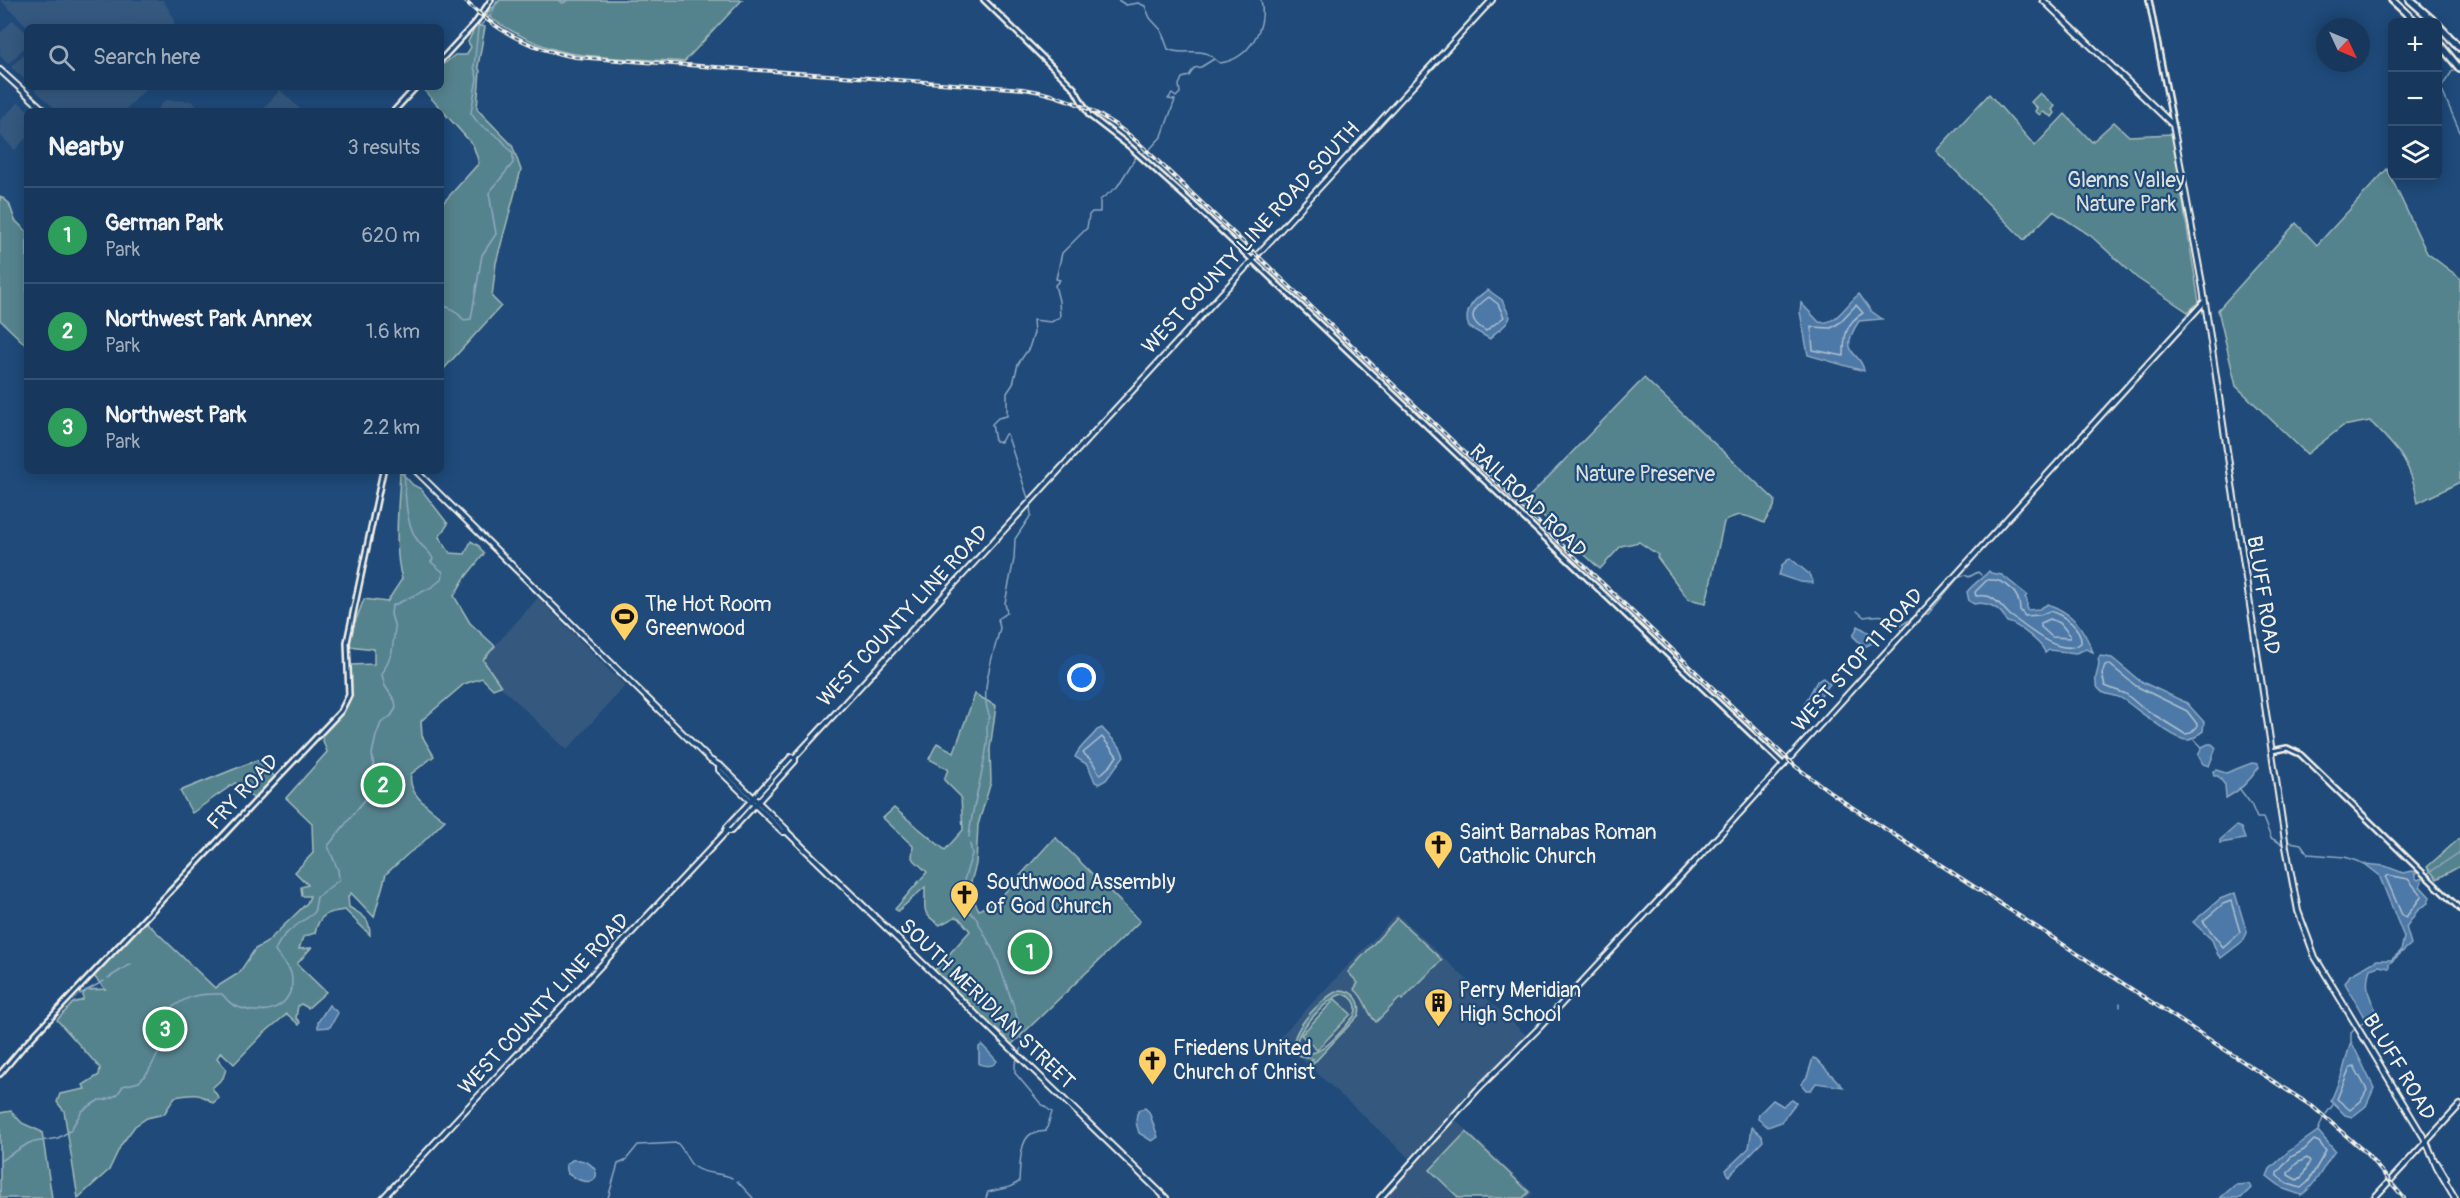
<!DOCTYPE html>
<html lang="en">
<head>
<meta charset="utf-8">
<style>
  :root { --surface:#17385c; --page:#244365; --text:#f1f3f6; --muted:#9eacbb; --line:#365272; --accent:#8bbbb9 }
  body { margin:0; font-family:Pangolin,sans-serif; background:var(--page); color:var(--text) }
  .controls { position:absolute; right:18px; top:18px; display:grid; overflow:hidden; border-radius:9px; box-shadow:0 3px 15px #0003 }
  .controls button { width:54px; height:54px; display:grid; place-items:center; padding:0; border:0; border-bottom:2px solid var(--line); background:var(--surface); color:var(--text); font:30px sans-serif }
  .compass { position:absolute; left:2316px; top:18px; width:54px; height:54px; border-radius:50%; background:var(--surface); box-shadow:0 3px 15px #0003; rotate:134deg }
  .you { position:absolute; left:1082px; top:678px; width:21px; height:21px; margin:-15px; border:4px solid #fff; border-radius:50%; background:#1a73e8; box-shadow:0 0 0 9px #1a73e833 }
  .badge { display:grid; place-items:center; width:39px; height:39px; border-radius:50%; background:var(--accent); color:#fff; font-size:20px; font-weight:700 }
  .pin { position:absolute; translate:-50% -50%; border:3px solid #fff; box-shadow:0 2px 6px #0006 }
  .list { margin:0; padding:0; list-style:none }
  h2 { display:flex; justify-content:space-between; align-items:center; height:78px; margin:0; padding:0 24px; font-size:26px }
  h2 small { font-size:20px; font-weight:400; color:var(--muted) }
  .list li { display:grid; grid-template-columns:39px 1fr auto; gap:18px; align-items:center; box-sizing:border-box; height:96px; padding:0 24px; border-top:2px solid var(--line) }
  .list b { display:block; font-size:22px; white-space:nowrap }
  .list p { margin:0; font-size:20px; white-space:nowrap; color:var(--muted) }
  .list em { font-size:20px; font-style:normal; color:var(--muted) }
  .icon { flex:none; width:33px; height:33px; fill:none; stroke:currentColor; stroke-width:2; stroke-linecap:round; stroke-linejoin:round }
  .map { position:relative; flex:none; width:2460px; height:1198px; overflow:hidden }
  .search { position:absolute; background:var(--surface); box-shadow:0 3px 15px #0003; left:24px; top:24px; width:420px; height:66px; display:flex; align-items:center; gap:15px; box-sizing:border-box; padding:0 21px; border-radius:9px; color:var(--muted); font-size:22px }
  .panel { position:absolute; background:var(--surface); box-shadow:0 3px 15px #0003; left:24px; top:108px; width:420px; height:366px; border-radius:9px }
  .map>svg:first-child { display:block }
  .built { fill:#36587f }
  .green { fill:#55838d; stroke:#a4baba; stroke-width:1.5; fill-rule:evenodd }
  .water { fill:#4d79a8; stroke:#90a9c2; stroke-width:1.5 }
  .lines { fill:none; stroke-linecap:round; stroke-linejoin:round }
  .shore { stroke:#b1c1ce; stroke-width:1.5 }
  .stream { stroke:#90a9c2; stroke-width:1.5 }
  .minor-casing { stroke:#f4f1e8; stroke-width:8 }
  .major-casing { stroke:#f4f1e8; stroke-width:8 }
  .highway-casing { stroke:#f4f1e8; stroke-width:10 }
  .minor { stroke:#1f4a7a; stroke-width:3 }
  .major { stroke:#1f4a7a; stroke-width:4 }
  .highway { stroke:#1f4a7a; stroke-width:5 }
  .rail-casing { stroke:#f4f1e8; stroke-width:4 }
  .rail { stroke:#1f4a7a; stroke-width:1.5; stroke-dasharray:4.5; stroke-linecap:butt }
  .labels { text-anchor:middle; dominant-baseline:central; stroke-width:4.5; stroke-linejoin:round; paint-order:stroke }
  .park-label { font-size:21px; fill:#dce0da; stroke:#1f4a7a }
  .street-label { font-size:21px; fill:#f4f1e8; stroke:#1f4a7a }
  .poi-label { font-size:21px; fill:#f4f1e8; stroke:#1f4a7a; text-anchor:start }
</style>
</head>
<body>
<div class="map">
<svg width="2460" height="1198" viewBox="0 0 2460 1198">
  <rect width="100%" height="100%" fill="#1f4a7a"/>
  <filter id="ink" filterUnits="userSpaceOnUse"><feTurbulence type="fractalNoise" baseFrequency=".0167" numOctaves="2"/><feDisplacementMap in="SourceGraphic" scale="12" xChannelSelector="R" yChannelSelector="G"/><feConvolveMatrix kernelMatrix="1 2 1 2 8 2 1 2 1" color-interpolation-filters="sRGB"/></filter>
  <g filter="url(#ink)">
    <!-- built -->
    <g class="built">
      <path d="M0,0H163L174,18V26L28,27Z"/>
      <path d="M13,20L27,33V45L8,64L0,56V33Z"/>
      <path d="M27,51V82L11,67Z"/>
      <path d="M32,87H148L124,111H57Z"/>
      <path d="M280,90L302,111H261Z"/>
      <path d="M165,100L191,101L202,111H156Z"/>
      <path d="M19,102L28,111L27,137L15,150L0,135V120Z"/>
      <path d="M538,598L625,686L567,750L500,686L482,660Z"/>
      <path d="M1397,914L1528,1037L1409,1158L1279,1038Z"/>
      <path d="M1456,1120L1533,1193L1528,1198H1383Z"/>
    </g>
    <!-- green -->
    <g class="green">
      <path d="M500,0H742L684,62C648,59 604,59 569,53C539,47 511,32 486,15Z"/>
      <path d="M476,25L485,27L478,66L480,71L477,109L512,145L521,170L496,263L492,297L501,306L441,372V231L443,227L441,205L479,163L473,145L422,88L441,87V66L455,55H466L471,47L468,42Z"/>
      <path d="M2040,93L2055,106L2052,110L2055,113L2052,117L2043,112L2040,115L2035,111L2037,108L2031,102Z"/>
      <path d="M1989,94L2035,146L2065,114L2092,142L2114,122L2129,136L2172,134L2199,302L2188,312L2137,278L2091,236L2053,211L2024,240L1936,151Z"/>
      <path d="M2387,169L2427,253L2460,278V482L2418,503C2411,461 2398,450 2370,421L2343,426L2307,454L2236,386L2218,310L2296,223L2317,245Z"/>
      <path d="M0,196L9,203L15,220L27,232V346L0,320Z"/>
      <path d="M1644,378L1775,500L1774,507L1764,523C1747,516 1740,510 1724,522L1706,603L1688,599L1657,557L1658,555L1639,542L1621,546L1600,569L1526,500Z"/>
      <path d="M400,471L413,485L421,489L448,524L439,537L450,553L465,554L471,541L479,546L484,554L464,579L454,596L470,623L495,646L483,660L501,686L493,689L482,678L464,684L421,721L422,736L434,756L411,774C407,795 430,808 445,820L419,846L409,853L386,874L374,917L351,893L348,897L349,907C363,916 370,917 370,935L345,910C328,912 319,914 315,933L303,937L299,949L311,948L297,964L326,992L308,1008L301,1004L298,1006L296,1018L300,1022L299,1025L287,1014L263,1034L234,1064L221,1052L217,1058L226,1069L223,1078L212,1088L219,1098L213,1103C199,1092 192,1094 175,1097L164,1114L147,1118L135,1126L121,1145L109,1170L78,1198L64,1111L57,1102L60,1094L85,1089L83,1085L99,1075L100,1068L57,1020L73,1003L83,1000V994L87,990L105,989L92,974L114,950L117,952L145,921L215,988L239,973L255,949L266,943L307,903L310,896H302L301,887L308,885L295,872L313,853L312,823L286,798L327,752L321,735L323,733L322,731C348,704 349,701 348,663L350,665L374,664V649L349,646L352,630L364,599L387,602L402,579C393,548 399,504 400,471Z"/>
      <path d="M975,694L996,706L990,749L991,782L978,825L976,864L971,882V895L979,910L998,900L1055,837L1140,921L1010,1046L933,972L970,931L959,918L955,917L940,925C919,912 926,908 925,887L898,911L895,909L927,872L912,858L913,846L883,818L894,808L945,850L963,830L961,797L944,780L948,769L929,759L937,743L954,752Z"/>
      <path d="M257,760L275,777L254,799L235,783L192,813L180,791Z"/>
      <path d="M2460,838V866L2437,879L2427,867Z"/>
      <path d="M1397,918L1442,960L1402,1000L1400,998L1376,1022C1365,1011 1367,999 1354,989L1358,983L1348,972Z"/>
      <path d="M1340,990C1354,991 1362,1001 1359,1015L1313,1064L1311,1061L1313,1059C1264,1055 1321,996 1340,990ZM1343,994C1354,997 1359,1006 1354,1016C1343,1029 1320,1060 1303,1052L1297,1043C1297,1030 1330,996 1343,994Z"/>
      <path d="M1335,999L1351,1014L1317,1050L1301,1035Z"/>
      <path d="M11,1111L22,1123L42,1132L52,1198H0V1113Z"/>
      <path d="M1466,1132L1529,1192L1523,1198H1459L1430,1170Z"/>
    </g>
    <!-- water -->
    <g class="water">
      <path d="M1488,290L1502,300L1510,317C1507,328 1495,330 1490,339L1469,327C1462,311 1475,298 1488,290Z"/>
      <path d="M1859,294L1871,311L1882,319L1859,321C1836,356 1862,351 1864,371L1808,355L1800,312L1801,303L1819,322C1836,326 1846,304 1859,294Z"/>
      <path d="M1790,558L1809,574L1813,583L1800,582L1779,575L1782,565Z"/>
      <path d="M1989,571L1991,573L2002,575L2027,595L2025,597L2027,600V610L2039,609L2048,604C2074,614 2083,627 2093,652L2086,649L2076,653L2049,650L2045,653C2044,645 2017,623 2007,622C2001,607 1986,601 1974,604L1969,601L1967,592C1974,583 1983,578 1989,571Z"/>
      <path d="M1858,626L1868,632L1875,642L1864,647L1853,636Z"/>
      <path d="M2100,656L2112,658L2140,681L2187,703L2204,722L2203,731C2198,734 2194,740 2188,740C2177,742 2136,708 2124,700C2114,693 2105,697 2098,688C2091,677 2102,669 2098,659Z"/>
      <path d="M1823,678L1830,684L1821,695L1822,697L1811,705H1804L1817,681Z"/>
      <path d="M1102,728L1120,747L1124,756L1106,780L1099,784L1095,782L1088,765L1075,757C1080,745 1090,740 1097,730Z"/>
      <path d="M2208,744H2212L2216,748L2209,766L2203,764L2198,755L2202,747Z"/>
      <path d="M2252,763L2258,764L2259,767C2250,781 2239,791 2226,798L2225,785L2218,776H2214L2213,771L2216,770L2226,773C2236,769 2244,766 2252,763Z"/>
      <path d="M2236,826L2241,828L2245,839L2220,843V840Z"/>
      <path d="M2365,864L2385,866L2403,873L2411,871L2420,873L2415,874V877L2418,880L2424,877L2420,886L2430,897L2428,903L2417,911L2406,927L2411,944L2389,964V968L2379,966L2370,969C2364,986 2369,997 2377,1012L2370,1020L2366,1021L2345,983L2350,975L2377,960H2391L2401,951L2404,937L2379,875Z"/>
      <path d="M2235,893L2247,933L2243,941L2221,958L2218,955L2212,940L2193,922L2220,899Z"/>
      <path d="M329,1005L338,1013L330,1027L318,1028V1022Z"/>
      <path d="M2352,1043L2374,1088L2366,1106L2352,1117L2345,1115L2331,1101L2343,1071L2350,1044Z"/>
      <path d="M982,1045L997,1061C993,1068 985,1066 979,1064V1047Z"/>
      <path d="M1813,1058L1816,1059L1843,1087L1816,1083L1811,1090H1806L1801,1084L1807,1077Z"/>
      <path d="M1773,1100L1783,1106L1792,1100L1796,1103L1781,1122L1768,1127L1758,1119L1759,1114Z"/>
      <path d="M1145,1108L1149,1112L1158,1137L1152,1141L1139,1133C1136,1125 1134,1117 1139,1110Z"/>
      <path d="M1752,1127L1762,1136L1763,1141L1729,1176L1726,1170L1749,1148Z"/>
      <path d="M2318,1131L2335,1151C2323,1166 2316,1186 2301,1195L2284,1189L2267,1176L2270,1169L2288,1152Z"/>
      <path d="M572,1160C604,1157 606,1198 568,1174L566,1165Z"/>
      <path d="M2249,1184L2251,1188L2241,1198H2220L2235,1185Z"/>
    </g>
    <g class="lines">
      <!-- shore -->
      <g class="shore">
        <path d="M1489,297L1498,304L1504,317L1486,331C1465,319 1472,309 1489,297Z"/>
        <path d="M1856,305L1863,313C1845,323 1844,337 1844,356L1813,350L1811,327L1831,328L1839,323Z"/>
        <path d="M1987,580C2005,578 2020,593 2020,610L2025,616L2040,615L2050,611C2063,615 2082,627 2081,643C2061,659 2027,627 2011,616C2004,610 1999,601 1990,597C1986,595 1981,596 1976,596L1975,592Z"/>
        <path d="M2050,619L2060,623L2070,635V638L2052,637L2041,627V623Z"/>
        <path d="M2109,664L2136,686L2187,711L2197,724V727L2191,733L2185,734L2140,706L2126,694L2105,686L2102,674L2105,665Z"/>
        <path d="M1102,737L1117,756L1111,765L1100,775L1092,761L1083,753Z"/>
        <path d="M2388,875L2408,879L2422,896L2406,917L2402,915L2386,878Z"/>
        <path d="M2231,901L2240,932L2223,947L2203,921L2223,904Z"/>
        <path d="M2354,1066L2367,1090L2361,1101L2350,1110L2337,1099L2350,1067Z"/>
        <path d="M2314,1140L2319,1142L2326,1151L2308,1182L2301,1188L2288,1184L2277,1176V1173L2291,1157L2304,1150Z"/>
        <path d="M2307,1158L2310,1161L2302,1177L2297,1180L2288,1175V1172L2297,1163Z"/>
      </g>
      <!-- stream -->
      <g class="stream">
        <path d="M558,0L563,3L569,0"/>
        <path d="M1118,0L1126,5L1138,3L1145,6L1150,18L1161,30L1168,49C1181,56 1194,48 1208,54C1212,56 1216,61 1220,63C1250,59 1267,27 1261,0"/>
        <path d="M2453,70L2441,88L2460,132"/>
        <path d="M441,306C451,306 457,313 464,320L471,319L482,255L496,234L489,193L513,163V154L501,139L478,123L471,113L477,78L474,67L478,28L492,14L497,0"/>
        <path d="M1028,498L1007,434H1005L1001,442L995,441L992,424L998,418L1007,416V393L1013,384L1018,364L1029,348L1034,333L1033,320L1051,322L1060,317L1059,301L1055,285L1060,280L1056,279L1062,253L1087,228L1089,215L1092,212H1100V200L1117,187L1136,157L1149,150L1162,136L1175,100L1168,99L1172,94L1176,97L1180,93L1179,85L1182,78L1189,76L1194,68L1201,67L1214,59"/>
        <path d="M1857,611L1864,617C1892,614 1876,615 1898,627L1919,614"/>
        <path d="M1923,614H1928L1958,578L1965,575L1969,577L1978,572L1981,575"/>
        <path d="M2194,739L2202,747"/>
        <path d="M2239,788L2251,804L2257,818H2263L2271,838L2282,844"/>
        <path d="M969,837C972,805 983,776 987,744C989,733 984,727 990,717C978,693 994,654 1000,628L998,619L1007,613L1005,603L1014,559L1015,539L1031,515L1030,507"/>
        <path d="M2290,842L2301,844L2308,854L2345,857L2365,864"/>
        <path d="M970,844L972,854L958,900L976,918L996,956L1013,1004L1020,1028L1022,1048L1015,1064V1073L1041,1104L1052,1112L1046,1131C1042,1132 1035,1132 1031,1134C1019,1141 1020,1170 1019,1182L1010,1187L988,1192L986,1198"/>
        <path d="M2427,874L2460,852"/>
        <path d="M108,978L131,964"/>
        <path d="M80,994L104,981"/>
        <path d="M2120,1003V1007"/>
        <path d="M2360,1025L2366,1021"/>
        <path d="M2351,1043V1033L2354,1030"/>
        <path d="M2326,1114L2333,1105"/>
        <path d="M2318,1131L2323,1118"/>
        <path d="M0,1161L29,1143L58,1138L70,1131L82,1111L99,1100H105L117,1095L123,1086L139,1082L148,1072L169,1034L164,1013C186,997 194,993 222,994C225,997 228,1002 232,1004C256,1018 293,1012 292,979C292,966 280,961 275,951C282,932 298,925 314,913L317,897L339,880L338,870L328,846L366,798L374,768L372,754L376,736L381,723L391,716L396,708L395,701L385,686L382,675L392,652L395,628L391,614L392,606L432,587L442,579L443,572L431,562L433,559C429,550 423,548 418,541C404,522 406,493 404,471"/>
        <path d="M737,1181L753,1198"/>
        <path d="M608,1198L618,1164L625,1161L638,1145L677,1143C685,1150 686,1160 694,1167C705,1175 721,1172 732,1178"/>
      </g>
      <defs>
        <g id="minor">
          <path d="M984,0L1074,88L1089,115L1129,146L1189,200L1784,765"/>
          <path d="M2149,0L2173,123"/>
          <path d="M441,60L476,22L491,0"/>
          <path d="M394,111L416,87"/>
          <path d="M2272,751L2287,748L2300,754L2460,909"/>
          <path d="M0,1074L22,1048L341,711L349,695L347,642L383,471"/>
        </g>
        <g id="major">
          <path d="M2043,0L2173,125L2203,289L2286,847L2298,911L2315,957L2426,1141L2437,1167L2455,1198"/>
          <path d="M0,70L45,111"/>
          <path d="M416,471L710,760L722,767L786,829L787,832L1166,1198"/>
          <path d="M719,767V770L783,832H787"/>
          <path d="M726,831H731L795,761V757"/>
          <path d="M2437,1163L2446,1178"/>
          <path d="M383,1198L725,833L727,827L791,757H795L1492,0"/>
          <path d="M1380,1198L1477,1090L1537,1030L1727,827L2204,302"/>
          <path d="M2374,1198L2460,1105"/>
        </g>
        <g id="highway">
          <path d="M2392,0L2416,22"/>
          <path d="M2410,0L2435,22"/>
          <path d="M2438,25L2460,48"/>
          <path d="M2438,42L2460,69"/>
        </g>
      </defs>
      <!-- minor casing -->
      <use href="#minor" class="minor-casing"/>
      <!-- major casing -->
      <use href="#major" class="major-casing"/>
      <!-- highway casing -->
      <use href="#highway" class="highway-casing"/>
      <!-- minor -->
      <use href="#minor" class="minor"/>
      <!-- major -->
      <use href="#major" class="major"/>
      <!-- highway -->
      <use href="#highway" class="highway"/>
      <defs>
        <path id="rail" d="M464,0C496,31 531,49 575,57L1024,89C1070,96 1108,115 1142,146L1795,766L1844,802L2313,1107L2365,1152L2404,1198"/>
      </defs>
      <!-- rail casing -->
      <use href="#rail" class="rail-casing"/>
      <!-- rail -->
      <use href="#rail" class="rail"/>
    </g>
  </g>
  <!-- icons -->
  <defs>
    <symbol id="stadium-pin" viewBox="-11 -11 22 30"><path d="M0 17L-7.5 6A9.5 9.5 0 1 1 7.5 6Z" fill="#ffd166" stroke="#1f4a7a"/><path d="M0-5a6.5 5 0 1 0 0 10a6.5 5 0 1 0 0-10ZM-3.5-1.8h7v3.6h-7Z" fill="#111"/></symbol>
    <symbol id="church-pin" viewBox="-11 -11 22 30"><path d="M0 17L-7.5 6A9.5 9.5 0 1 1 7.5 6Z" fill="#ffd166" stroke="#1f4a7a"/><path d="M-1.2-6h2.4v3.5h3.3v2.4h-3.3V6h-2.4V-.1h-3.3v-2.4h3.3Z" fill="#111"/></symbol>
    <symbol id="building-pin" viewBox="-11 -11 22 30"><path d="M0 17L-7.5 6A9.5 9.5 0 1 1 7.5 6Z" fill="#ffd166" stroke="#1f4a7a"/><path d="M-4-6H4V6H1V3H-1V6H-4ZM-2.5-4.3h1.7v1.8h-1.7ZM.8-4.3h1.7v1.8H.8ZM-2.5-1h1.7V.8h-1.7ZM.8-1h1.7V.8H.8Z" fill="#111"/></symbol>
  </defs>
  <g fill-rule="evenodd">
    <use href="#stadium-pin" x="608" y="600" width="33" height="45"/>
    <use href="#church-pin" x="1422" y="828" width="33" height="45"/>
    <use href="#church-pin" x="948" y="878" width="33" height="45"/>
    <use href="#building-pin" x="1422" y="986" width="33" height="45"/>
    <use href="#church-pin" x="1136" y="1044" width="33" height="45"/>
  </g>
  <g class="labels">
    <!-- park labels -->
    <g class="park-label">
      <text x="2126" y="180">Glenns Valley<tspan x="2126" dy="24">Nature Park</tspan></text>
      <text x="1645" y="474">Nature Preserve</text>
    </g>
    <!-- street labels -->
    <g class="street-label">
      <text transform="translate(1251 238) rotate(-47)">WEST COUNTY LINE ROAD SOUTH</text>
      <text transform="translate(1528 501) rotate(44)">RAILROAD ROAD</text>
      <text transform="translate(2263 595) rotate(81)">BLUFF ROAD</text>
      <text transform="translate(903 616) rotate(-47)">WEST COUNTY LINE ROAD</text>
      <text transform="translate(1858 660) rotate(-48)">WEST STOP 11 ROAD</text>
      <text transform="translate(243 792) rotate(-47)">FRY ROAD</text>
      <text transform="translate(544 1004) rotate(-47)">WEST COUNTY LINE ROAD</text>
      <text transform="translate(987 1004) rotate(44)">SOUTH MERIDIAN STREET</text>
      <text transform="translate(2399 1067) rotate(59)">BLUFF ROAD</text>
    </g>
    <!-- poi labels -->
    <g class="poi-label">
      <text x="645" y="604">The Hot Room<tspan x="645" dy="24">Greenwood</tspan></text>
      <text x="1459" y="832">Saint Barnabas Roman<tspan x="1459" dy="24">Catholic Church</tspan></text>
      <text x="986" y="882">Southwood Assembly<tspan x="986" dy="24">of God Church</tspan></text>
      <text x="1459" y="990">Perry Meridian<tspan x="1459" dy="24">High School</tspan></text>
      <text x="1173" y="1048">Friedens United<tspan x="1173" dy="24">Church of Christ</tspan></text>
    </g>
  </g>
</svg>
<div class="controls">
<button>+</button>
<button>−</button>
<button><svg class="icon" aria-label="layers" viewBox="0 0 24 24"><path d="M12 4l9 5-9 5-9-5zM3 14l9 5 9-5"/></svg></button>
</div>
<svg class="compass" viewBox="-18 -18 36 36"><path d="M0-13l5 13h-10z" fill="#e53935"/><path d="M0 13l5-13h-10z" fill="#9eacbb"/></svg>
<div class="you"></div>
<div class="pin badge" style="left:1030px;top:952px;background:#2e9e5b">1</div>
<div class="pin badge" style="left:383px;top:785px;background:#2e9e5b">2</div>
<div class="pin badge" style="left:165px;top:1029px;background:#2e9e5b">3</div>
<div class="search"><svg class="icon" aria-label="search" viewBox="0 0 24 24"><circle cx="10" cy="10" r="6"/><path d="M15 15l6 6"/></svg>Search here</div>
<section class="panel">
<h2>Nearby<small>3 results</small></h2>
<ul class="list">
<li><span class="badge" style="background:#2e9e5b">1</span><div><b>German Park</b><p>Park</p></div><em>620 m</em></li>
<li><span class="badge" style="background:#2e9e5b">2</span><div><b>Northwest Park Annex</b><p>Park</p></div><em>1.6 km</em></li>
<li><span class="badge" style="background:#2e9e5b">3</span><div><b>Northwest Park</b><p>Park</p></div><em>2.2 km</em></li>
</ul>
</section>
</div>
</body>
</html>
